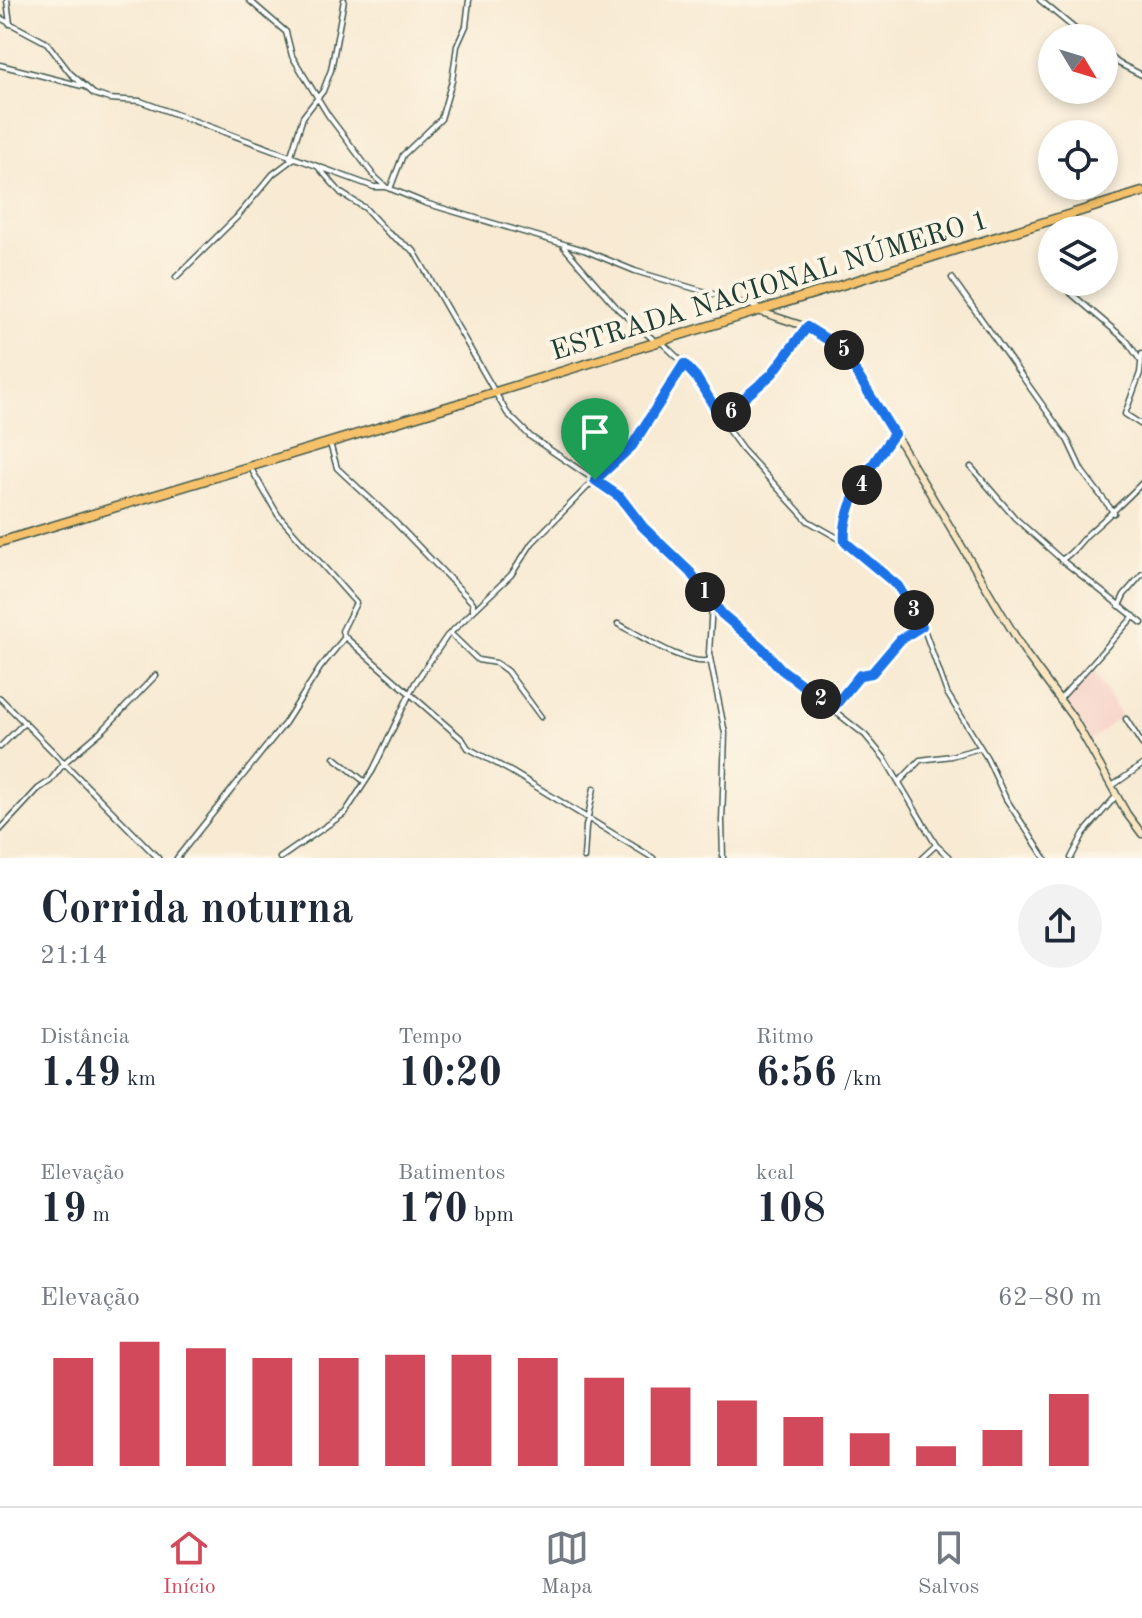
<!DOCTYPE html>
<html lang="pt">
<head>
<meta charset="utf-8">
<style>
	body { margin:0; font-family:"Old Standard TT",serif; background:#f2f2f3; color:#1f2937; height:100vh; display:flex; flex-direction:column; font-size:30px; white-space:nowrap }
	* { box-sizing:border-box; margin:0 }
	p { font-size:26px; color:#747a83 }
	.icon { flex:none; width:44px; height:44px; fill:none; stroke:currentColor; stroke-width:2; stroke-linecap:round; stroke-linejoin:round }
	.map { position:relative; height:858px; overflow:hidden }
	.side { display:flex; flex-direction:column; background:#fff; flex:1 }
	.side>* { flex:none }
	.needle { width:52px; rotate:128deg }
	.buttons { position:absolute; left:1038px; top:24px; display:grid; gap:16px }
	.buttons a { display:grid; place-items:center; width:80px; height:80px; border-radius:50%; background:#fff; box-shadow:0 4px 12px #0003; font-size:40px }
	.pin { position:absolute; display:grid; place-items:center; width:68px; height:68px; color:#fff; margin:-82px -34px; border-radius:50% 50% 50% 0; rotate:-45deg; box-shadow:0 0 8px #0007 }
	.pin .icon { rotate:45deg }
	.km { position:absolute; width:40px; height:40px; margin:-20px; border-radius:50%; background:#222; color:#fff; font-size:22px; line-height:40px; text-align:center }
	.round { display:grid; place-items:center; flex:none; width:84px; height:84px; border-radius:42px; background:#f2f2f3 }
	.head { display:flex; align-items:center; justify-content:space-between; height:136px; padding:0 40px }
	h1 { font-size:44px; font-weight:800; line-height:60px }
	.stats { display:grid; grid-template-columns:repeat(3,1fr); gap:12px; height:136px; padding:8px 40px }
	.stats div { display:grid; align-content:center }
	.stats b { font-size:40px; font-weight:800 }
	.stats small { font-size:22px; font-weight:400 }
	.stats p { font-size:22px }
	.chart { height:224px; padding:16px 40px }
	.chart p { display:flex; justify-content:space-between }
	.chart svg { width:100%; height:144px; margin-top:8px; stroke:#d1495b; stroke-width:6 }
	.tabs { display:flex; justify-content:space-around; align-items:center; height:112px; border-top:2px solid #e0e1e3; background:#fff; font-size:22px; color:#747a83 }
	.tabs a { display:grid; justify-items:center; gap:4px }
	.tabs .on { color:#d1495b }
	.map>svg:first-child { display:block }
	.built { fill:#f7d1c7 }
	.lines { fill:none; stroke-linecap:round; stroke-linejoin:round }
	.street-casing { stroke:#40574c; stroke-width:7 }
	.secondary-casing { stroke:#40574c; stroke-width:9 }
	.highway-casing { stroke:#40574c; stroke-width:11 }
	.street { stroke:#fff; stroke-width:4 }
	.secondary { stroke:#fbe6c4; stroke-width:6 }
	.highway { stroke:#f5c16b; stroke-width:8 }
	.route-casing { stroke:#fff; stroke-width:16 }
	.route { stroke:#1a73e8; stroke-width:10 }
	.labels { text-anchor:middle; stroke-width:8; stroke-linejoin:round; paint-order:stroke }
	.street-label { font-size:28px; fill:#1f3d34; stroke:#fcf5e5 }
</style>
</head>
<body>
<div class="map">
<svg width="1142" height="858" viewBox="0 0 1142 858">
	<rect width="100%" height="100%" fill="#fcf5e5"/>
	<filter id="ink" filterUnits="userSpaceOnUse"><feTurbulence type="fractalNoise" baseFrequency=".0125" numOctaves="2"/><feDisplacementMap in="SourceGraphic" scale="16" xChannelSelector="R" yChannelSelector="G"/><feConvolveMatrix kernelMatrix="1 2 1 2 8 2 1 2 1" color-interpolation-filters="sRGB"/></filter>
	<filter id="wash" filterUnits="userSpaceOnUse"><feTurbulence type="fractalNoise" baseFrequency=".006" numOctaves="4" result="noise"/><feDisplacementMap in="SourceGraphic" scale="32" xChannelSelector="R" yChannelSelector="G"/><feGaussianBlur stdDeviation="1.8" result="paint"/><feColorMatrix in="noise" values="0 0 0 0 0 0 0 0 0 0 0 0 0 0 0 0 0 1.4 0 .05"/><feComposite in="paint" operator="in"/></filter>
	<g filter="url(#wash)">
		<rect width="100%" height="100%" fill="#f8ead3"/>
		<path class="built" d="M1093,669l28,47 -30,24 -27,-43z"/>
	</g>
	<g filter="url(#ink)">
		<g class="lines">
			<g class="street-casing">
				<path id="street" d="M7,0l3,24
					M249,0l37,32 6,24 36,59 46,61 12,11 39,16 159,47 51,21 125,37
					M1040,0l46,38
					M0,18l47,25 23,30 24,21 15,5 31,2 234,86h12
					M1104,51l14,12 24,12
					M0,65l82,21
					M290,158l13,-41 20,-26 8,-21 13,-70
					M318,167l23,26 24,15 23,25 26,18 93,162 24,24 89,60 23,30 47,45 32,42 40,34 19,21 84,66 20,24 51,86 14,13
					M390,189l13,-34 38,-36 11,-38 5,-35 9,-20 3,-26
					M564,247l54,62 37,32
					M176,277l61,-60 36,-43 20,-15
					M952,278l116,163 14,30 32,42
					M1060,284l67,57 13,19
					M660,341l32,30 20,37 30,41 66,72 37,21 44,36 16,17 20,37 22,61 40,65 19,41 39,59
					M1142,354l-2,19 -15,41 17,11
					M723,421l20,-22 29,-25 35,-47
					M331,447l6,21 57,53 79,82v8
					M971,467l44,51 48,43 79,62
					M253,472l25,43 78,88 -14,28 3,6 118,103 5,8 44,24 141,86
					M845,542c-3,-38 28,-78 49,-108
					M1061,560c13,-7 18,-18 28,-27 19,-17 36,-32 53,-50
					M712,604l-3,49 16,80 -3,88 1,37
					M1119,606l5,-11 18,-21
					M618,624c20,10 71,44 92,36
					M450,633l28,27 18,3 11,8 34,46
					M0,698l158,160
					M1060,699l74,-83
					M833,708l27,-33 10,-1 31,-35 21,-13
					M1126,719l16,25
					M0,747l25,-25
					M334,757l31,25
					M899,782l21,-22 31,-4 29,-8
					M1112,786l30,-21
					M0,830l38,-41 12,-8 15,-19 39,-33 52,-54
					M177,858l108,-135 35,-55 25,-31
					M280,858l65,-45 28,-43 42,-87 32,-47 64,-61 21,-32 78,-79 22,-18 52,-82
					M584,858l2,-32 8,-38
					M922,858l14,-13
					M1071,858l13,-25 33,-38"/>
			</g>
			<g class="secondary-casing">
				<path id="secondary" d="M758,311l55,18 34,25 179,300 48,65 53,95 15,20"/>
			</g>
			<g class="highway-casing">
				<path id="highway" d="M0,542l457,-138 685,-212"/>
			</g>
			<use href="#street" class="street"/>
			<use href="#secondary" class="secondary"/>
			<use href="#highway" class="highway"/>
		</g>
	</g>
	<g class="lines" filter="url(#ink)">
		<g class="route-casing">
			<path id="route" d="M807,327l34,21 53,86c-21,30 -53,70 -49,108l53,44 24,40 -21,13 -29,34 -12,2 -27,33 -52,-39 -19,-21 -40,-34 -32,-42 -47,-45 -23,-30 -25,-17 37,-34 52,-82 12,13 27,44 20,-22 29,-25z"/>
		</g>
		<use href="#route" class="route"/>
	</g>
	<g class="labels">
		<g class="street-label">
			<text transform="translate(769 284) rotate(-17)" y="10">ESTRADA NACIONAL NÚMERO 1</text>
		</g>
	</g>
</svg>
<div class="buttons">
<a><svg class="needle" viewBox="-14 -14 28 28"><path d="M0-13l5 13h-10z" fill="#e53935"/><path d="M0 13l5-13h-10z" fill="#747a83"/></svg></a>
<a><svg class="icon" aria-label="locate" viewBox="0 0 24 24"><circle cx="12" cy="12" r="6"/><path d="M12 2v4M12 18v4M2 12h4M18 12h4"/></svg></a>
<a><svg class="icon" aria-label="layers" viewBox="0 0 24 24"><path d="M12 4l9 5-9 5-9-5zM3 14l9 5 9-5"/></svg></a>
</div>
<div class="pin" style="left:595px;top:480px;background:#1e9e55"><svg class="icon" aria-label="arrive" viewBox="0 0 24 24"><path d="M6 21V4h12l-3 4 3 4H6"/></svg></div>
<b class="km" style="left:705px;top:592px">1</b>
<b class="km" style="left:821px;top:699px">2</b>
<b class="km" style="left:914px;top:610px">3</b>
<b class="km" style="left:862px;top:485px">4</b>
<b class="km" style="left:844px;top:350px">5</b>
<b class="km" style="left:731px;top:412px">6</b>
</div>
<section class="side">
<div class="head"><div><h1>Corrida noturna</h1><p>21:14</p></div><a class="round"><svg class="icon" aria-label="share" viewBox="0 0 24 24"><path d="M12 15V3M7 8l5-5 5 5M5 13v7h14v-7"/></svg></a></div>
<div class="stats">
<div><p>Distância</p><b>1.49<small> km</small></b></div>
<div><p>Tempo</p><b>10:20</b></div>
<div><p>Ritmo</p><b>6:56<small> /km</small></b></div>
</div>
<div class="stats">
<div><p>Elevação</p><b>19<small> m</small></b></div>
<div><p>Batimentos</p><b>170<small> bpm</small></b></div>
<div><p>kcal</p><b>108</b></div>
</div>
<div class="chart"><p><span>Elevação</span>62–80 m</p>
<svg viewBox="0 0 160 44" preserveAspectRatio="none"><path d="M5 44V11M15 44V6M25 44V8M35 44V11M45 44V11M55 44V10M65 44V10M75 44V11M85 44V17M95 44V20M105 44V24M115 44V29M125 44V34M135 44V38M145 44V33M155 44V22"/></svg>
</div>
</section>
<nav class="tabs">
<a class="on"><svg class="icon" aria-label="home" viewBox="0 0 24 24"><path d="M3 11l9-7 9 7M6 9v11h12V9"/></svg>Início</a>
<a><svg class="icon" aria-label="map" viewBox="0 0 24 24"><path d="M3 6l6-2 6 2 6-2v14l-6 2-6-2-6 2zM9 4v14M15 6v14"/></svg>Mapa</a>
<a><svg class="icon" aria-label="saved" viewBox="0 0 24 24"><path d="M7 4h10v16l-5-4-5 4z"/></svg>Salvos</a>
</nav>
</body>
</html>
